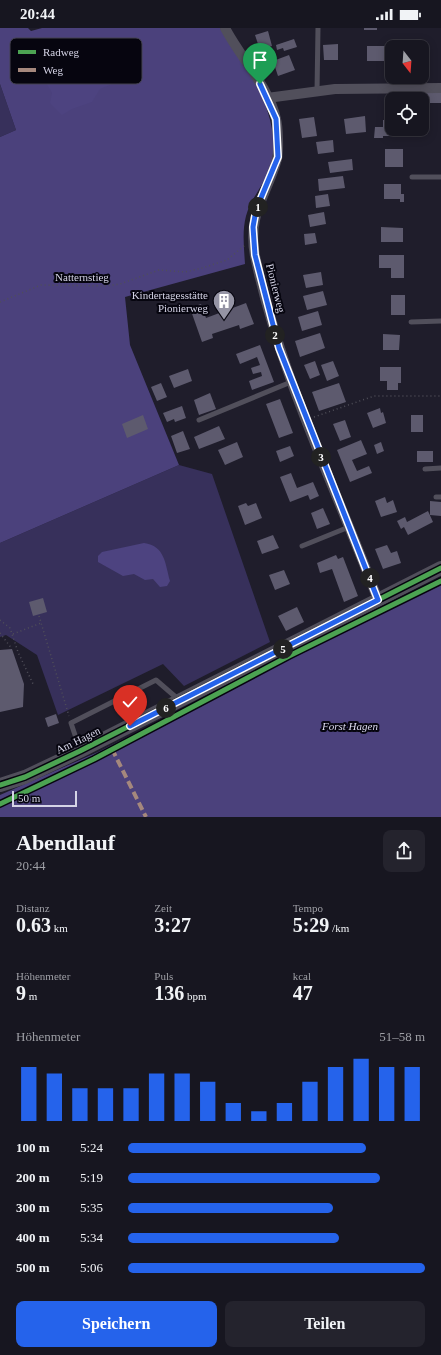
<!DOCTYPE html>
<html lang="de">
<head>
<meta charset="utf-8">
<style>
	body { margin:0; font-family:Georgia,serif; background:#24232d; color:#f1f3f6; height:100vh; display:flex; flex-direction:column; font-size:15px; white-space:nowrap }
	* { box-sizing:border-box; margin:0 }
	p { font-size:13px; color:#9e9fa5 }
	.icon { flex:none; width:22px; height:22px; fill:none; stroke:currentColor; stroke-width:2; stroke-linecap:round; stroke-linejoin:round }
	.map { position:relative; height:789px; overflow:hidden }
	.sheet { display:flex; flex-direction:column; background:#171620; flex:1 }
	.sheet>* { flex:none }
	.needle { width:26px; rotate:163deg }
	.controls { position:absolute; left:385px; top:12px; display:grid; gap:8px }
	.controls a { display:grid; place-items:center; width:44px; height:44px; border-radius:8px; background:#171620; box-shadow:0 2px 10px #0003,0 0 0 1px #36353e; font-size:20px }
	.scale { position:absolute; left:12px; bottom:10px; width:65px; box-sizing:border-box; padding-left:4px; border:2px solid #d5d4e6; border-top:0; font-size:11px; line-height:14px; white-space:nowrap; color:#d5d4e6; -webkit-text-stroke:3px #06050f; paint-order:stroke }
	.pin { position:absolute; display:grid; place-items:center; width:34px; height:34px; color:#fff; margin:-41px -17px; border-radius:50% 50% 50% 0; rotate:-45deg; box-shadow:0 0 4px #0007 }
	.pin .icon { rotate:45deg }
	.km { position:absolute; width:20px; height:20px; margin:-10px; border-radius:50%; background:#222; color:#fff; font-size:11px; line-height:20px; text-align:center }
	.round { display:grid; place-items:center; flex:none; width:42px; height:42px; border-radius:8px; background:#24232d }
	.head { display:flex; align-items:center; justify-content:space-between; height:68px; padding:0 16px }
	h1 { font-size:22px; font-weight:700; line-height:30px }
	.figures { display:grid; grid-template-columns:repeat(3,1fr); gap:6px; height:68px; padding:4px 16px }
	.figures div { display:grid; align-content:center }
	.figures b { font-size:20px; font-weight:700 }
	.figures small { font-size:11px; font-weight:400 }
	.figures p { font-size:11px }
	.chart { height:112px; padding:8px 16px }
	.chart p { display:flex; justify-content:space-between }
	.chart svg { width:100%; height:72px; margin-top:4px; stroke:#2563eb; stroke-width:6 }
	.primary-button { display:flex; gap:8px; margin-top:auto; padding:8px 16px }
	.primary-button a { flex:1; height:46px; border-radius:8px; background:#2563eb; color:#fff; font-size:16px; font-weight:700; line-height:46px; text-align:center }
	.primary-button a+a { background:#24232d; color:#f1f3f6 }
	ul { padding:0 16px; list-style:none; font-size:13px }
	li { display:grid; grid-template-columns:64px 48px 1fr; align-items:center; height:30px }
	li i { height:10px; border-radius:5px; background:#2563eb }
	.status { display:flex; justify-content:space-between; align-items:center; height:28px; padding:0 20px; background:#171620; direction:ltr }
	.status svg { height:11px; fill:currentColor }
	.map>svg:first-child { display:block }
	.green { fill:#37305b }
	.forest { fill:#4b417c }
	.water { fill:#4d4380 }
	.building { fill:#5d5a6e }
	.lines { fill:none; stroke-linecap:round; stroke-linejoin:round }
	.path { stroke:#504f59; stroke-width:1.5; stroke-dasharray:1 3; stroke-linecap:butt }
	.lane { stroke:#514f5b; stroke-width:5 }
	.street { stroke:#514f5b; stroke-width:10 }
	.secondary { stroke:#514f5b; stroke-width:14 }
	.quiet { stroke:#a5887d; stroke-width:4; stroke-dasharray:8 4; stroke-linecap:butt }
	.cycleway-casing { stroke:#06050f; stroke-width:8 }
	.cycleway { stroke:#4ca352; stroke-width:5 }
	.route-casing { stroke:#fff; stroke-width:8 }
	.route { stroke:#2563eb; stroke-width:5 }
	.labels { text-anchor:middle; stroke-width:4; stroke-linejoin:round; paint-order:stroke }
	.street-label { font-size:11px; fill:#d5d4e6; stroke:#06050f }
	.poi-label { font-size:11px; fill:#d5d4e6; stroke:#06050f; text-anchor:end }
	.park-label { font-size:11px; font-style:italic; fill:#deddf0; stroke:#06050f }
	.key { fill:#06050f; stroke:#444350; stroke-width:1 }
	.key-label { font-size:11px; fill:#d5d4e6 }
</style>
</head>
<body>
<div class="status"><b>20:44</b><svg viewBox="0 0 49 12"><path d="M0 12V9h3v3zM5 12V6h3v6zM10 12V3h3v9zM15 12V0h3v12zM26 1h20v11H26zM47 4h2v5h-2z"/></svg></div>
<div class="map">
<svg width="441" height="789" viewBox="0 0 441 789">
	<rect width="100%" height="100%" fill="#1f1d2b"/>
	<path class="green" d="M0,56l16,46 -16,7z
		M179,437l33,9 58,168 -86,44 -21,-22 -105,51 -21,-60 -31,-20 -6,2v-94z"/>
	<path class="forest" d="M0,0h28l3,3 11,-3h178c25,39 61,83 52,133 -3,18 -21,36 -26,55 -4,15 -2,32 -1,48l-120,33 5,48 49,120 -179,78v-406l16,-7 -16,-46z
		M441,549v240h-441v-22l98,-43z"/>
	<path class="water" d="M77,20l30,2 9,8 -4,26 -12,5 -8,13 -20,7 -10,6 -12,-12 2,-10 -10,-17c8,-15 19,-22 35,-28z
		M144,515c21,3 21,20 26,38l-3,5 -7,1 -7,-8 -8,1 -11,-6 -11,2 -25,-14v-6l4,-4z"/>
	<path class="building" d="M364,0h13v2h-13z
		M268,3l4,15 -12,4 -5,-15z
		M294,11l3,8 -13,4 -1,-3 -6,2 -1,-5z
		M338,16v16h-14l-1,-15z
		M367,18h20v15h-20z
		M422,21h7v12l-7,-1z
		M289,27l6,15 -17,6 -5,-15z
		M424,63h17v12h-17z
		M365,88l1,16 -20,2 -2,-15z
		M314,89l3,19 -15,2 -3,-19z
		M383,92h9v9h15v7h-24v2h-9l1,-11h8z
		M333,112l1,12 -16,2 -2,-12z
		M385,121h18v18h-18z
		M352,131l1,11 -23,3 -2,-11z
		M343,148l2,12 -26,3 -1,-12z
		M384,156h17v10h3v8h-4v-3h-16z
		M328,166l2,12 -14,2 -1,-12z
		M324,184l2,12 -16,3 -2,-12z
		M381,199l22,1v14h-22z
		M315,205l2,10 -12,2 -1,-11z
		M379,227h25v23h-13v-10h-12z
		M321,244l2,13 -17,3 -3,-13z
		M323,263l4,14 -20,5 -4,-14z
		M391,267h14v20h-14z
		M246,275l8,21 -14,5 -1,-4 -27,9 1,4 -11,4 -12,-34 11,-4 5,14z
		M318,283l4,14 -20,6 -4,-14z
		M320,305l5,15 -25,9 -5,-16z
		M383,306l17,1 -1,15h-16z
		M260,317l14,37 -22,8 -3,-9 13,-5 -1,-4 -8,2 -2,-6 9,-3 -3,-8 -17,7 -4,-10z
		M315,333l5,14 -10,4 -6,-14z
		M333,333l6,15 -12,5 -6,-16z
		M380,339h21v16h-3v7h-11v-9h-7z
		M188,341l4,12 -18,7 -5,-12z
		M161,355l6,14 -10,4 -6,-14z
		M339,355l7,19 -27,9 -7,-19z
		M210,365l6,16 -17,6 -5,-15z
		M280,371l13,34 -14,5 -13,-34z
		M182,378l4,12 -11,4 -1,-3 -7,3 -4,-9z
		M380,380l1,5 2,-1 3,11 -13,5 -6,-15z
		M143,387l5,14 -21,9 -5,-14z
		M411,387h12v17h-12z
		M345,392l6,17 -11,4 -7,-17z
		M219,398l6,13 -26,10 -5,-12z
		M183,403l7,18 -13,4 -6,-17z
		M361,412l6,14 -15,6 5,11 12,-5 3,7 -22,9 -13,-32z
		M237,414l6,15 -18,8 -7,-15z
		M381,414l3,9 -7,3 -3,-9z
		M290,418l4,10 -14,6 -4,-11z
		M417,423h16v11h-16z
		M291,445l6,15 16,-6 6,14 -9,4 -2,-5 -18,7 -10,-25z
		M385,469l2,6 6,-3 4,12 -16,5 -6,-16z
		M430,473l11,1v14l-11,-1z
		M246,475l2,3 8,-3 6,15 -17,7 -7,-19z
		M323,480l7,16 -13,5 -6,-16z
		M428,483l5,11 -25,13 -4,-8 -3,2 -4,-8 8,-4 2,5z
		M273,507l6,13 -17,6 -5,-13z
		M387,517l4,8 6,-2 4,12 -18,6 -8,-20z
		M336,527l2,4 5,-2 15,39 -14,6 -12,-33 -12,4 -3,-10z
		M284,542l6,14 -15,6 -6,-15z
		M43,570l4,14 -14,4 -4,-14z
		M297,579l7,15 -18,9 -8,-15z
		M12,621l12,35 -1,23 -23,5v-62z
		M56,686l3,9 -11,4 -3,-9z"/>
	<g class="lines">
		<path class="path" d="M0,274l41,-17 65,1 14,-2 39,-14 26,2 17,-4 25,-8 18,-15
			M314,389l60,-21h67
			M39,588l30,100
			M0,592l10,8 8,24 16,34
			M0,605l12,16
			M13,606l28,-11
			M0,776l94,-45 66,-35"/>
		<path class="lane" d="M317,64l1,-64
			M412,149h29
			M411,294l30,-1
			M199,392l92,-38
			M425,441l16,-1
			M436,469h5
			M302,518l47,-19
			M80,722l-9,-27 85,-43 22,19"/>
		<path class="street" d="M225,0c15,29 44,59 51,91 2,7 3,32 1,40 -10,36 -30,55 -22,97 25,120 80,230 123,344
			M267,70l68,-9 106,-1"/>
		<path class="secondary" d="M0,757l25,-8 55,-26 361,-183"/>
		<path class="quiet" d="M267,70l9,21 2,38 -22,54 -3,16 2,28 24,93 99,252
			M112,721l34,68"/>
		<g class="cycleway-casing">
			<path id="cycleway" d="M0,757l25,-8 55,-26 361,-183
				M0,776l94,-45 195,-103 152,-75"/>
		</g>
		<use href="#cycleway" class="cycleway"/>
	</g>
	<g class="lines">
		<g class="route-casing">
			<path id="route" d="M130,698l248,-126 -99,-252 -24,-93 -2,-28 3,-17 22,-53 -2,-38 -16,-35"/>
		</g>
		<use href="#route" class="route"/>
	</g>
	<defs>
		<g id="building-pin" transform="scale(1.15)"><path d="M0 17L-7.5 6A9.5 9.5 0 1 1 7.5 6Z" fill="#9594a5" stroke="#06050f"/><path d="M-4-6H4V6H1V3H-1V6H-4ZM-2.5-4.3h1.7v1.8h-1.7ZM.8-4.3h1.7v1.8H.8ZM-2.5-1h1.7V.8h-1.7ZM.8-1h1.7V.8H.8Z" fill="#fff"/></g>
	</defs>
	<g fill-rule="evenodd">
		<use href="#building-pin" x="224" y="273"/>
	</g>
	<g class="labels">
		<g class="street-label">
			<text x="82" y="253">Natternstieg</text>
			<text transform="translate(276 260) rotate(76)" y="4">Pionierweg</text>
			<text transform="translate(78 712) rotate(-26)" y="4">Am Hagen</text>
		</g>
		<g class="poi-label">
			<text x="208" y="271">Kindertagesstätte<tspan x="208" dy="13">Pionierweg</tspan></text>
		</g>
		<g class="park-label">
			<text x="350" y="702">Forst Hagen</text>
		</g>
	</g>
	<rect x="10" y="10" width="132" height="46" rx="6" class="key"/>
	<rect x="18" y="22" width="18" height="4" fill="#4ca352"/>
	<rect x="18" y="40" width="18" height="4" fill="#a5887d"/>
	<g class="key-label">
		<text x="43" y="28">Radweg</text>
		<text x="43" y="46">Weg</text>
	</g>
</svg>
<div class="controls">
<a><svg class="needle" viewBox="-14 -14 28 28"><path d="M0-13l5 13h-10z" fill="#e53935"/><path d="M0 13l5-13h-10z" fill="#9e9fa5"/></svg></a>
<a><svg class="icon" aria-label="locate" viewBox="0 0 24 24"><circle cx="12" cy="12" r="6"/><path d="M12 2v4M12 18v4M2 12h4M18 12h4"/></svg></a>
</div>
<div class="scale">50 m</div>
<div class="pin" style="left:260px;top:56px;background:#1e9e55"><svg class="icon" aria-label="arrive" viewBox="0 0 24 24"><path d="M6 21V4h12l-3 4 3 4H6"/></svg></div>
<div class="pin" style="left:130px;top:698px;background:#d93025"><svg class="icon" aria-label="check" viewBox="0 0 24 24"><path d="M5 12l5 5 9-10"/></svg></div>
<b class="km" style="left:258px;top:179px">1</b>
<b class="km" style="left:275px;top:307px">2</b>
<b class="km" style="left:321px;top:429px">3</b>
<b class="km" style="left:370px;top:550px">4</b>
<b class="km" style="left:283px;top:621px">5</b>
<b class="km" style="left:166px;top:680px">6</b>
</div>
<section class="sheet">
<div class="head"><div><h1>Abendlauf</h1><p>20:44</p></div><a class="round"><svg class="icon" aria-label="share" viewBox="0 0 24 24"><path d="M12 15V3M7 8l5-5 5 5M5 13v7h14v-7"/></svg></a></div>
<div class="figures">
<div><p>Distanz</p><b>0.63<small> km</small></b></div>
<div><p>Zeit</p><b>3:27</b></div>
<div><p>Tempo</p><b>5:29<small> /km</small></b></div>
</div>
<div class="figures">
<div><p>Höhenmeter</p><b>9<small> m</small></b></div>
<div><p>Puls</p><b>136<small> bpm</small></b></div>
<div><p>kcal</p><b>47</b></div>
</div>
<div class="chart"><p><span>Höhenmeter</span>51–58 m</p>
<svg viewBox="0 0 160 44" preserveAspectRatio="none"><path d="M5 44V11M15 44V15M25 44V24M35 44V24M45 44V24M55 44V15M65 44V15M75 44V20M85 44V33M95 44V38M105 44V33M115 44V20M125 44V11M135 44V6M145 44V11M155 44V11"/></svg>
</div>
<ul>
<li><b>100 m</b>5:24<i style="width:80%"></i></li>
<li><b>200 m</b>5:19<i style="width:85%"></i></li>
<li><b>300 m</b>5:35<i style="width:69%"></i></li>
<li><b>400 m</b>5:34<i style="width:71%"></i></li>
<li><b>500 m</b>5:06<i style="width:100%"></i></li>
</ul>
<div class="primary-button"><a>Speichern</a><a>Teilen</a></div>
</section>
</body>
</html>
